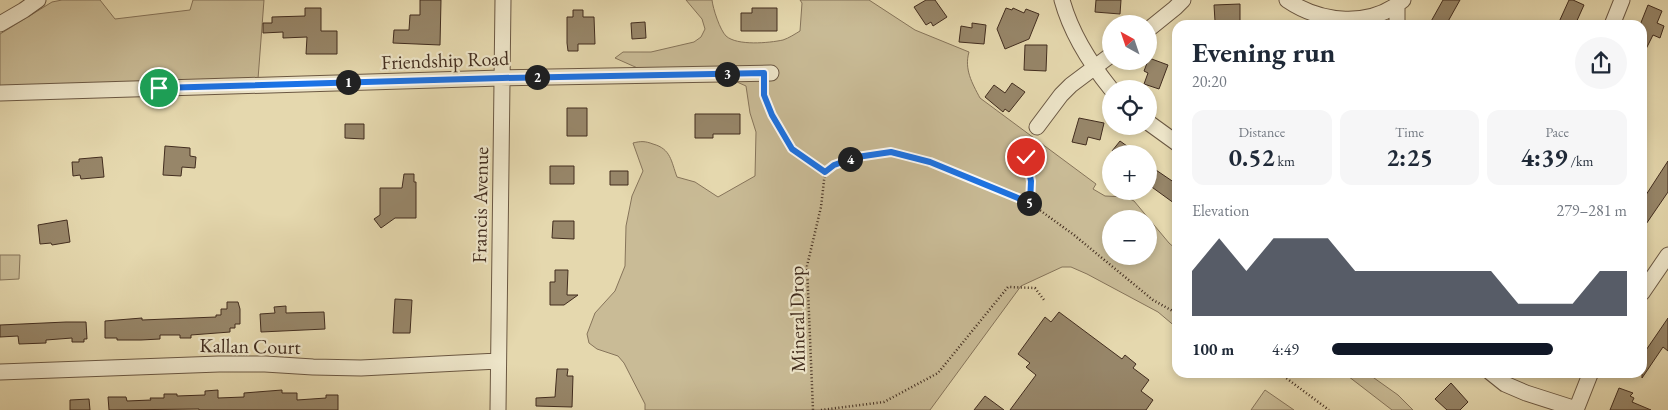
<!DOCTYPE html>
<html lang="en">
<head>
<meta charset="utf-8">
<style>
	body { margin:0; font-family:"EB Garamond",serif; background:#f6f6f7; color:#1f2937; height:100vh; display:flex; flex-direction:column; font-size:19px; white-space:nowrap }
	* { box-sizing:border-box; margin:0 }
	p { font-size:16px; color:#747a83 }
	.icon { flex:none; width:28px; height:28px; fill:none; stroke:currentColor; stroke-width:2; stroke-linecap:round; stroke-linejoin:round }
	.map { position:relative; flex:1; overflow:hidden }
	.panel { position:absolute; left:1172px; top:20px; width:475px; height:358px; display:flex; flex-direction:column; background:#fff; border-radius:15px; box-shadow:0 2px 8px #0003 }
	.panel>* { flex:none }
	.needle { width:32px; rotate:320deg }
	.tools { position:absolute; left:1102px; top:15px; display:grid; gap:10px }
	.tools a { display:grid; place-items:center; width:55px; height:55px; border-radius:50%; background:#fff; box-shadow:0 2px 8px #0003; font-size:25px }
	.pin { position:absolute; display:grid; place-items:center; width:42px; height:42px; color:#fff; margin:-21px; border:2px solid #fff; border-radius:50%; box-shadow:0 1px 5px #0007 }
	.km { position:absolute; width:25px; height:25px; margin:-12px; border-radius:50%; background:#222; color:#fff; font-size:14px; line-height:25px; text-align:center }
	.round { display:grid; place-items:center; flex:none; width:52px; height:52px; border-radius:26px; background:#f6f6f7 }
	.headline { display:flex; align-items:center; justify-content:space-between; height:85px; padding:0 20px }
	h1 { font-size:28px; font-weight:700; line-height:38px }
	.figures { display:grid; grid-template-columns:repeat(3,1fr); gap:8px; height:85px; padding:5px 20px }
	.figures div { display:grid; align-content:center; border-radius:12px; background:#f6f6f7; text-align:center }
	.figures b { font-size:25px; font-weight:700 }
	.figures small { font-size:14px; font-weight:400 }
	.figures p { font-size:14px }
	.chart { height:140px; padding:10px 20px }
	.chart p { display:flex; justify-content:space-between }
	.chart svg { width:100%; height:90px; margin-top:5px; fill:#111827; opacity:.7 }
	ul { padding:0 20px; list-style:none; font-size:16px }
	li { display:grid; grid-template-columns:80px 60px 1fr; align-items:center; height:38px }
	li i { height:12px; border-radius:6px; background:#111827 }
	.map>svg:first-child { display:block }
	.green { fill:#c9bb96; stroke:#86745a; fill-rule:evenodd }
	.building { fill:#978669; stroke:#422d1f }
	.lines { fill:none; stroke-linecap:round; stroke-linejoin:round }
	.minor-casing { stroke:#6b5843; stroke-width:17 }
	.path { stroke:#422d1f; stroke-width:2.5; stroke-dasharray:1 2.5; stroke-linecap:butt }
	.minor { stroke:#eee6ca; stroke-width:15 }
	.route-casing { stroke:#fff; stroke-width:10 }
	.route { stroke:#1a73e8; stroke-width:6 }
	.labels { text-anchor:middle; stroke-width:4.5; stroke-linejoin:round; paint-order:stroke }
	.street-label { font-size:20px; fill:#422d1f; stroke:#eee6ca }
</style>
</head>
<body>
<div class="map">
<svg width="1668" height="410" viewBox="0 0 1668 410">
	<rect width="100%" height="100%" fill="#e5d8ae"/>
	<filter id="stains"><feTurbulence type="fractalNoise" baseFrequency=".004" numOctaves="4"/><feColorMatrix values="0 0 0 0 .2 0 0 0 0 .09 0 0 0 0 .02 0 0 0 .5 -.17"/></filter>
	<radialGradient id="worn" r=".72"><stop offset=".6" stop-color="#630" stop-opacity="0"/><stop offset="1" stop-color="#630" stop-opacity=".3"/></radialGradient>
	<path class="green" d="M62,0h38l15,19 75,-9 3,-10h71l-6,79 -258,8v-53l52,-32z
		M686,0h26c1,9 8,30 14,36 11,10 43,7 57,4 6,-2 12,-6 17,-9l2,-28 -2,-3h69l46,30 54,22c-5,17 3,31 11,46l116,86 -3,5 12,7 21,1 8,4 35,42 8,7v78l-19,-16 -71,-38 -16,-7h-9l-41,19 -91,124h-285v-6l-21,-41 -6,-7 -21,-7 -8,-6 -2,-9 8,-21 20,-22 10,-25 1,-40 6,-30 11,-25 -10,-28c8,-2 12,-2 20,1 18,5 18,17 24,33l18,5 23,15 37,-21 1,-44 -6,-19 -4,-27 -9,-4 -95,-12 -27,-12 8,-6h28l43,-10 7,-5 4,-8 -3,-10zM1111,219h38v37h-38z
		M0,255h20l-1,24 -19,1z
		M1344,373h23l31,22 15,15h-21z
		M1265,390l29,20h-43z"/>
	<path class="building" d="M420,0h21l-1,45 -47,-2 1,-13h15l1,-15h10z
		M926,0h9l12,17 -14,9 -2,-4 -5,3 -12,-18z
		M1096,0h25l-1,14 -25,-2z
		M1443,0h17l-14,25h-17z
		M1569,0h4l11,5 -9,20h-9l-7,-3z
		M1240,4v17h-25l-1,-16z
		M1648,5l14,6 -5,12 7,3 -4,12 -7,-3 -11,22v-32h-2z
		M305,8h16v23h16v23h-31l1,-17 -24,1v-6l-20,1v-10h9v-6l33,-1z
		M752,8h25v23h-36v-18h11z
		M1006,8l6,2 1,-2 11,5 2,-4 13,5 -10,25 -24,10 -8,-20z
		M573,10h10v7h11l1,27h-17v7h-10l-1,-8v-26h6z
		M645,22l1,16 -14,1 -1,-16z
		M972,23l14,2 -2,19 -25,-2 2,-16 11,2z
		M1025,45h22l-1,26 -22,-1z
		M1149,58l19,7 -9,24 -15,-5 4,-11 -4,-2z
		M1012,83l13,9 -16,20 -4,-3 -2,3 -18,-15 9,-12 11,8z
		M567,108h20v28h-20z
		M695,114h45v20h-27v4h-18z
		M1079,118l25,5 -4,17 -12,-3 -2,8 -14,-3z
		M345,124h19v15l-19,-1z
		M1120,141l18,13h-16l-10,-3z
		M165,146l25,2v8l6,1 -1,11 -13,-1 -1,9 -18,-1z
		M102,157l2,20 -23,2 -1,-4 -7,1 -1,-14h7v-3z
		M1668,161v31l-26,38v-29z
		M550,166h24v18h-24z
		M1153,168l25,17v21l-29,-21v-11z
		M610,171h18v14h-18z
		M404,174h10v8h2v36h-21l-14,10 -7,-9 6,-4v-27h22z
		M67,220l3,22 -18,3 -1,-2 -11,1 -2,-19z
		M553,221h21v18l-22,-1z
		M555,270h13l-1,25h11l-14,10h-14v-23h5z
		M395,299l17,1 -2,33h-17z
		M227,302h11l2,7v15h-5v4h-5v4l-39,3v3h-11v-3h-20v4l-19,1h-24v-2h-12v-17l37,-3v2l74,-3v-2h5v-6h6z
		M286,306v7l38,-1 1,17 -64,3 -1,-18 15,-1 -1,-6z
		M1059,312l63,47 3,-4 11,9 -3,4 16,12 -8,11 12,9 -7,10h-136l26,-35 -10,-8 4,-4 -12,-9 27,-37 6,5z
		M1668,318v33l-5,-4 -21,31v-22z
		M66,322h20l1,17h-3v3h-12v-4l-26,2v3l-27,1 -1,-8 -18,1v-12z
		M557,369h11l-1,7h6l-1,31 -36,-1v-8l19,-1z
		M1451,383l17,19 -8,8h-13l-12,-11z
		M1619,388l14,5 -3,3 4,2 -2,4 19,8h-41z
		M218,390v8l26,-1v-4l38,-3v3h15v7l29,-2v-3h12v15h-139v-1l-90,1 -1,-13h18l1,4 24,-1 -1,-2h14v-4h13v2l28,-1v-4z
		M985,396l19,14h-30z
		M89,399l1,11h-20v-10z"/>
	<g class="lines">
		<g class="minor-casing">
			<path id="minor" d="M1062,0c9,33 28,63 49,89
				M1287,0c34,23 83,28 116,0
				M0,24l24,-14 14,-10
				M1397,25v-20
				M1612,25l10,-25
				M1149,29l26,-21 8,-8
				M0,93l501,-15 270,-5
				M1149,123l29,21
				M1037,127l24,-32 10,-10 40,-30
				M1642,293l26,-38
				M0,372l219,-8h46l48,3 48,1 137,-7
				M1490,372l15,12 21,9 50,16
				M498,410l5,-410
				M1576,410l15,-38"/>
		</g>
		<path class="path" d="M764,85v10l8,20 20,34 33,23 -4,35 -14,59 6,144
			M825,172l9,-7 23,-8 34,-5 39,10 100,41 44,32 79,65 25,14
			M1030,203l1,-22 -4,-24 6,-18
			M1278,372l51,38
			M821,410l63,-8 54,-29 70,-86 27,1 9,12"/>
		<use href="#minor" class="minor"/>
	</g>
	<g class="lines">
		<g class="route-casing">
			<path id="route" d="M159,88l343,-10 262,-5v22l8,20 20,34 33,23 9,-7 23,-8 34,-5 39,10 100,41 1,-22 -5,-24"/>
		</g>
		<use href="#route" class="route"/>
	</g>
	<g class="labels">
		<g class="street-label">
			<text transform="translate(445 60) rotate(-2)" y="7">Friendship Road</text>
			<text transform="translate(480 205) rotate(-89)" y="7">Francis Avenue</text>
			<text transform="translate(797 319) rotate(-91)" y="7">Mineral Drop</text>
			<text transform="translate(250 346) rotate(1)" y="7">Kallan Court</text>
		</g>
	</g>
	<rect width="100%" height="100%" filter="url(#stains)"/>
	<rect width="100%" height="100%" fill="url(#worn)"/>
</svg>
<div class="tools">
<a><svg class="needle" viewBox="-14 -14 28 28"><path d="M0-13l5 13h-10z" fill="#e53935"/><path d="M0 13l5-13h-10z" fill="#747a83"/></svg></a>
<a><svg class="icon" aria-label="locate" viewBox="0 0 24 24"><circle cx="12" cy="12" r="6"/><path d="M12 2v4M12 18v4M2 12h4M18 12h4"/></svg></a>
<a>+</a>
<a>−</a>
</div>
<div class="pin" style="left:159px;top:88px;background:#1e9e55"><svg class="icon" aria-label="arrive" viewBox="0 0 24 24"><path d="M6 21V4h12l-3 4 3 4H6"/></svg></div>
<div class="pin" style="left:1026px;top:157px;background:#d93025"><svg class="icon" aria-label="check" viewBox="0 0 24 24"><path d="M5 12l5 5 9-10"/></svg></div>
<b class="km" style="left:348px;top:82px">1</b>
<b class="km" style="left:537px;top:77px">2</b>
<b class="km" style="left:727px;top:74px">3</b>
<b class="km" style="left:850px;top:159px">4</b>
<b class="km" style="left:1029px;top:203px">5</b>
<section class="panel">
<div class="headline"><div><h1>Evening run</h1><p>20:20</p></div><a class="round"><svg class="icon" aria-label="share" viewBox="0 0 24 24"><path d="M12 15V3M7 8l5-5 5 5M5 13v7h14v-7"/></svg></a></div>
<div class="figures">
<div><p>Distance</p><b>0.52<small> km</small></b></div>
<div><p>Time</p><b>2:25</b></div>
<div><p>Pace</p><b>4:39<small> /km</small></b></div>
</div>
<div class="chart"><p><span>Elevation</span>279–281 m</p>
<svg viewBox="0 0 160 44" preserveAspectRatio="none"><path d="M0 44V22L10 6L20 22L30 6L40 6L50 6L60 22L70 22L80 22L90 22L100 22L110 22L120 38L130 38L140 38L150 22L160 22V44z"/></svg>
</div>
<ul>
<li><b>100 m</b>4:49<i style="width:75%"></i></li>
</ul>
</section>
</div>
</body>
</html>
